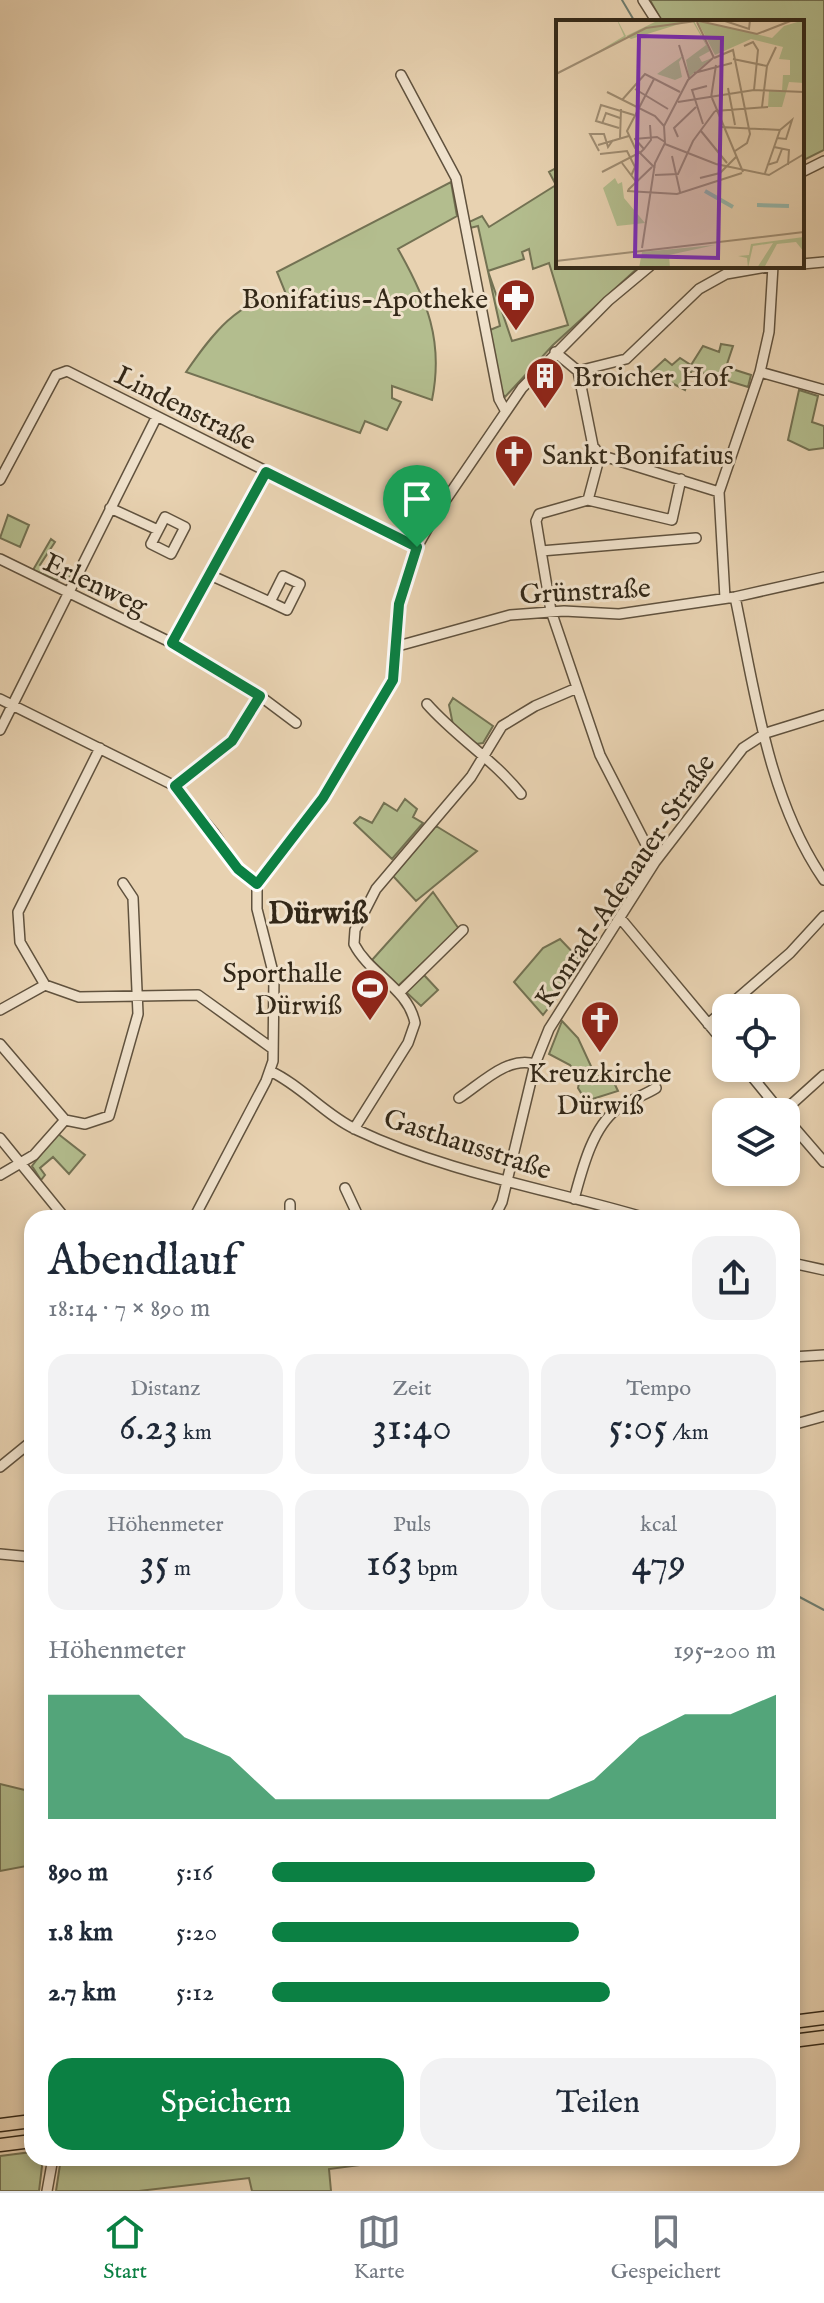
<!DOCTYPE html>
<html lang="de">
<head>
<meta charset="utf-8">
<style>
	body { margin:0; font-family:"IM FELL English",serif; background:#f2f2f3; color:#1f2937; height:100vh; display:flex; flex-direction:column; font-size:30px; white-space:nowrap }
	* { box-sizing:border-box; margin:0 }
	p { font-size:26px; color:#747a83 }
	.icon { flex:none; width:44px; height:44px; fill:none; stroke:currentColor; stroke-width:2; stroke-linecap:round; stroke-linejoin:round }
	.map { position:relative; flex:1; overflow:hidden }
	.panel { position:absolute; left:24px; top:1210px; width:776px; height:956px; display:flex; flex-direction:column; background:#fff; border-radius:24px; box-shadow:0 4px 12px #0003 }
	.panel>* { flex:none }
	.controls { position:absolute; left:712px; top:994px; display:grid; gap:16px }
	.controls a { display:grid; place-items:center; width:88px; height:88px; border-radius:16px; background:#fff; box-shadow:0 4px 12px #0003; font-size:40px }
	.pin { position:absolute; display:grid; place-items:center; width:68px; height:68px; color:#fff; margin:-82px -34px; border-radius:50% 50% 50% 0; rotate:-45deg; box-shadow:0 0 8px #0007 }
	.pin .icon { rotate:45deg }
	.round { display:grid; place-items:center; flex:none; width:84px; height:84px; border-radius:24px; background:#f2f2f3 }
	.summary { display:flex; align-items:center; justify-content:space-between; height:136px; padding:0 24px }
	h1 { font-size:44px; font-weight:600; line-height:60px }
	.stats { display:grid; grid-template-columns:repeat(3,1fr); gap:12px; height:136px; padding:8px 24px }
	.stats div { display:grid; align-content:center; border-radius:20px; background:#f2f2f3; text-align:center }
	.stats b { font-size:40px; font-weight:600 }
	.stats small { font-size:22px; font-weight:400 }
	.stats p { font-size:22px }
	.chart { height:224px; padding:16px 24px }
	.chart p { display:flex; justify-content:space-between }
	.chart svg { width:100%; height:144px; margin-top:8px; fill:#0b8043; opacity:.7 }
	.button { display:flex; gap:16px; margin-top:auto; padding:16px 24px }
	.button a { flex:1; height:92px; border-radius:24px; background:#0b8043; color:#fff; font-size:32px; font-weight:600; line-height:92px; text-align:center }
	.button a+a { background:#f2f2f3; color:#1f2937 }
	ul { padding:0 24px; list-style:none; font-size:26px }
	li { display:grid; grid-template-columns:128px 96px 1fr; align-items:center; height:60px }
	li i { height:20px; border-radius:10px; background:#0b8043 }
	.dock { display:flex; justify-content:space-around; align-items:center; height:112px; border-top:2px solid #e0e1e3; background:#fff; font-size:22px; color:#747a83 }
	.dock a { display:grid; justify-items:center; gap:4px }
	.dock .on { color:#0b8043 }
	.map>svg:first-child { display:block }
	.green { fill:#b3bd8e; stroke:#737253; stroke-width:2; fill-rule:evenodd }
	.lines { fill:none; stroke-linecap:round; stroke-linejoin:round }
	.stream { stroke:#6f7e71; stroke-width:2 }
	.minor-casing { stroke:#60523e; stroke-width:12 }
	.highway-casing { stroke:#332818; stroke-width:15 }
	.minor { stroke:#f0e2cc; stroke-width:9 }
	.highway { stroke:#e8d2b1; stroke-width:12 }
	.route-casing { stroke:#fff; stroke-width:16 }
	.route { stroke:#0b8043; stroke-width:10 }
	.labels { text-anchor:middle; stroke-width:6; stroke-linejoin:round; paint-order:stroke }
	.poi-label { font-size:28px; fill:#332818; stroke:#f0e2cc; text-anchor:end }
	.street-label { font-size:28px; fill:#332818; stroke:#f0e2cc }
	.quarter-label { font-size:32px; font-weight:bold; fill:#332818; stroke:#f0e2cc }
	.inset-river { fill:none; stroke:#97b8ac; stroke-width:4 }
	.inset-road { fill:none; stroke:#a08e74; stroke-width:2 }
	.view { fill:#7b2cbf; fill-opacity:0.15; stroke:#7b2cbf; stroke-width:4 }
	.inset-edge { fill:none; stroke:#332818; stroke-width:4 }
</style>
</head>
<body>
<div class="map">
<svg width="824" height="2191" viewBox="0 0 824 2191">
	<rect width="100%" height="100%" fill="#e8d2b1"/>
	<filter id="stains"><feTurbulence type="fractalNoise" baseFrequency=".0025" numOctaves="4"/><feColorMatrix values="0 0 0 0 .2 0 0 0 0 .09 0 0 0 0 .02 0 0 0 .5 -.17"/></filter>
	<radialGradient id="worn" r=".72"><stop offset=".6" stop-color="#630" stop-opacity="0"/><stop offset="1" stop-color="#630" stop-opacity=".3"/></radialGradient>
	<path class="green" d="M650,0h174v150l-22,11v-139h-140z
		M558,167v99h82l-87,79 -48,52 -4,-5 -11,-62 10,-4 -22,-100 -8,2 -1,-6 13,-6 7,11 67,-42 -7,-13zM529,249l4,20 16,-6 19,62 -56,16 -24,-70 36,-12 -2,-7z
		M451,182l6,34 -59,33c29,51 46,92 34,151l-40,-14v12l9,4 -14,28 -22,-9 -5,12 -174,-61c25,-36 52,-74 100,-78l-9,-22z
		M721,344l12,2 -7,21 25,8 -3,12 -56,-17 -7,20 -34,-18 14,-13 7,6 8,-7 11,7 12,-19 16,6z
		M799,390l19,6 -6,26 12,4v22l-15,2 -21,-10z
		M8,515l21,10 -9,22 -20,-9z
		M51,539l4,3 -15,23 14,8 6,-8 13,7 -5,8 -14,-1 -21,-9z
		M453,698l40,28 -10,17 -7,1 -23,-19 -4,-20z
		M405,799l12,10 -4,8 10,6 -31,36 -38,-36 6,-6 12,6 12,-20 13,8z
		M436,826l41,25 -61,50 -23,-25z
		M433,892l26,37 -61,57 -26,-26z
		M560,939l23,24 -40,52 -29,-33 29,-34z
		M424,975l14,15 -17,16 -15,-14z
		M562,1021l16,17 18,39 13,-5 9,19 -32,10 -8,-13 2,-10 -10,-13 -21,-11z
		M57,1133l28,22 -16,19 -16,-17 -13,11 5,7 -4,5 -9,-14z
		M0,1784l29,7 -4,34 7,9v31l-32,6z
		M32,2152v6h11l-4,33h-39v-35z
		M61,2158h353l-85,11 2,22h-79l-3,-13 -110,13h-83z"/>
	<g class="lines">
		<path class="stream" d="M622,0l13,22
			M792,1593l32,17"/>
		<g class="minor-casing">
			<path id="minor" d="M643,0l14,22
				M401,75l55,103 43,221 6,11
				M802,172l22,-11
				M802,264l22,-2
				M555,352l23,19 48,-12 73,-70 27,-15 47,-8
				M578,371l15,75 7,9 119,37
				M760,372l64,18
				M0,480l56,-105 11,-4 350,176
				M588,500l12,-45
				M110,508l48,22
				M165,517l20,10 -14,27 -20,-10z
				M541,551l155,-13
				M0,559l172,84 88,53 36,27
				M210,575l60,27
				M283,576l17,8 -13,26 -17,-8z
				M735,597c20,95 33,202 89,283
				M725,598l-6,-106 41,-120 9,-40 4,-66
				M172,643l94,-171
				M398,646l112,-31 54,-4 55,3 116,-17 89,-20
				M0,699l175,87 39,47 24,36 19,15
				M427,704c29,33 67,56 94,90
				M0,730l156,-312
				M175,786l57,-45 28,-45
				M655,862l-55,-107 -49,-144 -15,-90 3,-7 49,-14 84,20 9,-41
				M621,919l105,126
				M45,985l-25,-43 -2,-30 82,-164
				M400,992l63,-62
				M0,1010l45,-25 34,12 119,-2 75,54
				M708,1024l82,-71 34,-37
				M0,1044l65,76 -31,35 -34,20
				M745,1068l36,44
				M270,1071c32,15 55,44 87,59 91,43 192,59 289,88
				M459,1098c23,-15 48,-42 76,-34
				M783,1112l41,-37
				M786,1118l38,44
				M65,1120l20,4 24,-8 29,-102 -5,-116 -10,-15
				M354,1129l54,-86 7,-20c-7,-35 -45,-48 -61,-79l1,-14 21,-41 95,-112 31,-51 33,-20 42,-18
				M0,1138l65,80
				M345,1188l14,30
				M574,1199c8,-29 18,-71 43,-90 12,-8 27,-14 39,-21
				M194,1218l72,-137 7,-20 1,-85 -17,-67v-25l66,-86 70,-118 9,-91 15,-42 17,-30 88,-129 86,-87 42,-35
				M290,1218v-14
				M494,1218l8,-16 33,-138 14,-35 106,-167 88,-114 23,-15 58,-18
				M792,1263l32,7
				M792,1357l32,-2
				M792,1425l32,-9
				M0,1467l32,-26
				M0,1554l32,3
				M32,1648v5
				M47,2191l6,-33"/>
		</g>
		<g class="highway-casing">
			<path id="highway" d="M792,2022l32,-4
				M792,2041l32,-4
				M0,2125l32,-4
				M0,2145l32,-4"/>
		</g>
		<use href="#minor" class="minor"/>
		<use href="#highway" class="highway"/>
	</g>
	<g class="lines">
		<g class="route-casing">
			<path id="route" d="M266,472l151,75 -18,57 -6,76 -70,118 -66,86 -19,-15 -63,-83 57,-45 28,-45 -88,-53z"/>
		</g>
		<use href="#route" class="route"/>
	</g>
	<defs>
		<g id="pharmacy-pin" transform="scale(2)"><path d="M0 17L-7.5 6A9.5 9.5 0 1 1 7.5 6Z" fill="#8f2418" stroke="#f0e2cc"/><path d="M-2-6h4v4h4v4h-4v4h-4v-4h-4v-4h4Z" fill="#fff"/></g>
		<g id="building-pin" transform="scale(2)"><path d="M0 17L-7.5 6A9.5 9.5 0 1 1 7.5 6Z" fill="#8f2418" stroke="#f0e2cc"/><path d="M-4-6H4V6H1V3H-1V6H-4ZM-2.5-4.3h1.7v1.8h-1.7ZM.8-4.3h1.7v1.8H.8ZM-2.5-1h1.7V.8h-1.7ZM.8-1h1.7V.8H.8Z" fill="#fff"/></g>
		<g id="church-pin" transform="scale(2)"><path d="M0 17L-7.5 6A9.5 9.5 0 1 1 7.5 6Z" fill="#8f2418" stroke="#f0e2cc"/><path d="M-1.2-6h2.4v3.5h3.3v2.4h-3.3V6h-2.4V-.1h-3.3v-2.4h3.3Z" fill="#fff"/></g>
		<g id="stadium-pin" transform="scale(2)"><path d="M0 17L-7.5 6A9.5 9.5 0 1 1 7.5 6Z" fill="#8f2418" stroke="#f0e2cc"/><path d="M0-5a6.5 5 0 1 0 0 10a6.5 5 0 1 0 0-10ZM-3.5-1.8h7v3.6h-7Z" fill="#fff"/></g>
	</defs>
	<g fill-rule="evenodd">
		<use href="#pharmacy-pin" x="516" y="298"/>
		<use href="#building-pin" x="545" y="376"/>
		<use href="#church-pin" x="514" y="454"/>
		<use href="#stadium-pin" x="370" y="988"/>
		<use href="#church-pin" x="600" y="1020"/>
	</g>
	<g class="labels">
		<g class="poi-label">
			<text x="488" y="308">Bonifatius-Apotheke</text>
			<text x="573" y="386" text-anchor="start">Broicher Hof</text>
			<text x="542" y="464" text-anchor="start">Sankt Bonifatius</text>
			<text x="342" y="982">Sporthalle<tspan x="342" dy="32">Dürwiß</tspan></text>
			<text x="600" y="1082" text-anchor="middle">Kreuzkirche<tspan x="600" dy="32">Dürwiß</tspan></text>
		</g>
		<g class="street-label">
			<text transform="translate(186 407) rotate(27)" y="10">Lindenstraße</text>
			<text transform="translate(96 583) rotate(25)" y="10">Erlenweg</text>
			<text transform="translate(585 590) rotate(-3)" y="10">Grünstraße</text>
			<text transform="translate(624 880) rotate(-56)" y="10">Konrad-Adenauer-Straße</text>
			<text transform="translate(468 1143) rotate(18)" y="10">Gasthausstraße</text>
		</g>
		<g class="quarter-label">
			<text x="318" y="923">Dürwiß</text>
		</g>
	</g>
	<g transform="translate(556 20)">
		<rect width="248" height="248" fill="#e8d2b1"/>
		<path d="M61,0h9l-8,1 8,15 33,-16 35,1 16,30 -11,6 3,5 10,-4 -23,19 -3,-17 20,-15 -13,-23h-7l-55,17 -5,-3 -1,2 -36,19 35,-21zM141,0l75,18 12,-12 20,-6v63l-15,-1 -7,25h-14l1,-16h13l1,-16h7v-15l-11,-1 4,-12 -32,-8 -36,16zM128,35l-5,7 3,15 -7,3 -18,-6zM59,158l3,6 4,-2 2,16 21,25 -28,3 -14,-38zM248,217v15l-8,-10 -19,2 -13,24h-7l16,-25 -20,3 -5,22 -1,-10 -9,-2 11,-1 2,-11zM159,225l-46,10 1,13h-31l3,-16z" fill="#b3bd8e"/>
		<path class="inset-river" d="M149,171l28,16M201,185l32,1"/>
		<path class="inset-road" d="M166,0l27,9 1,-9M143,1l58,13 36,-14M141,2l17,36M123,25l10,33M188,26l9,-4 5,8 -4,40M158,38l19,-8 17,84 -3,9 -12,8M177,39l34,7M138,53l38,-10M0,54l90,-46 50,-7M98,59l-27,52 8,17 20,20M172,68l7,37M79,69l33,20M51,72l48,24 9,10M155,78l5,-33M156,78l31,74M66,80l23,-26 35,18M122,82l76,-12 50,2M206,87l5,-41 9,-19M159,91l53,-4M46,104l4,-11 14,5M147,104l-11,-34 15,-4M165,107l59,3 -15,43M63,108l-23,-7 5,-16 33,10M145,111l26,32M122,117l-4,-9 22,-21M221,118l9,1 6,-19 -12,10M64,119l1,-30M78,119l23,-2 8,5M109,124l51,20 53,11 35,-21M42,125l31,-9M218,127l15,3 -1,15M88,129l7,-9 -1,-15M43,131l-9,-17h14l4,13 5,-7M44,134l27,-3 8,16 -4,9M116,136l8,36M66,143l15,20M211,145l10,-3 5,-13M46,152l39,-20 3,-3 -9,-10M99,155l23,-1 15,-33 22,-30M144,158l20,-5 17,-17M72,170l24,-23M71,171l50,3 65,-21M86,228l13,-85 10,-20 -1,-17 24,-46 25,-22M0,241l248,-29"/>
		<path class="view" d="M83,16l83,2 -4,220 -83,-2z"/>
		<rect width="248" height="248" class="inset-edge"/>
	</g>
	<rect width="100%" height="100%" filter="url(#stains)"/>
	<rect width="100%" height="100%" fill="url(#worn)"/>
</svg>
<div class="controls">
<a><svg class="icon" aria-label="locate" viewBox="0 0 24 24"><circle cx="12" cy="12" r="6"/><path d="M12 2v4M12 18v4M2 12h4M18 12h4"/></svg></a>
<a><svg class="icon" aria-label="layers" viewBox="0 0 24 24"><path d="M12 4l9 5-9 5-9-5zM3 14l9 5 9-5"/></svg></a>
</div>
<div class="pin" style="left:417px;top:547px;background:#1e9e55"><svg class="icon" aria-label="arrive" viewBox="0 0 24 24"><path d="M6 21V4h12l-3 4 3 4H6"/></svg></div>
<section class="panel">
<div class="summary"><div><h1>Abendlauf</h1><p>18:14 · 7 × 890 m</p></div><a class="round"><svg class="icon" aria-label="share" viewBox="0 0 24 24"><path d="M12 15V3M7 8l5-5 5 5M5 13v7h14v-7"/></svg></a></div>
<div class="stats">
<div><p>Distanz</p><b>6.23<small> km</small></b></div>
<div><p>Zeit</p><b>31:40</b></div>
<div><p>Tempo</p><b>5:05<small> /km</small></b></div>
</div>
<div class="stats">
<div><p>Höhenmeter</p><b>35<small> m</small></b></div>
<div><p>Puls</p><b>163<small> bpm</small></b></div>
<div><p>kcal</p><b>479</b></div>
</div>
<div class="chart"><p><span>Höhenmeter</span>195–200 m</p>
<svg viewBox="0 0 160 44" preserveAspectRatio="none"><path d="M0 44V6L10 6L20 6L30 19L40 25L50 38L60 38L70 38L80 38L90 38L100 38L110 38L120 32L130 19L140 12L150 12L160 6V44z"/></svg>
</div>
<ul>
<li><b>890 m</b>5:16<i style="width:64%"></i></li>
<li><b>1.8 km</b>5:20<i style="width:61%"></i></li>
<li><b>2.7 km</b>5:12<i style="width:67%"></i></li>
</ul>
<div class="button"><a>Speichern</a><a>Teilen</a></div>
</section>
</div>
<nav class="dock">
<a class="on"><svg class="icon" aria-label="home" viewBox="0 0 24 24"><path d="M3 11l9-7 9 7M6 9v11h12V9"/></svg>Start</a>
<a><svg class="icon" aria-label="map" viewBox="0 0 24 24"><path d="M3 6l6-2 6 2 6-2v14l-6 2-6-2-6 2zM9 4v14M15 6v14"/></svg>Karte</a>
<a><svg class="icon" aria-label="saved" viewBox="0 0 24 24"><path d="M7 4h10v16l-5-4-5 4z"/></svg>Gespeichert</a>
</nav>
</body>
</html>
